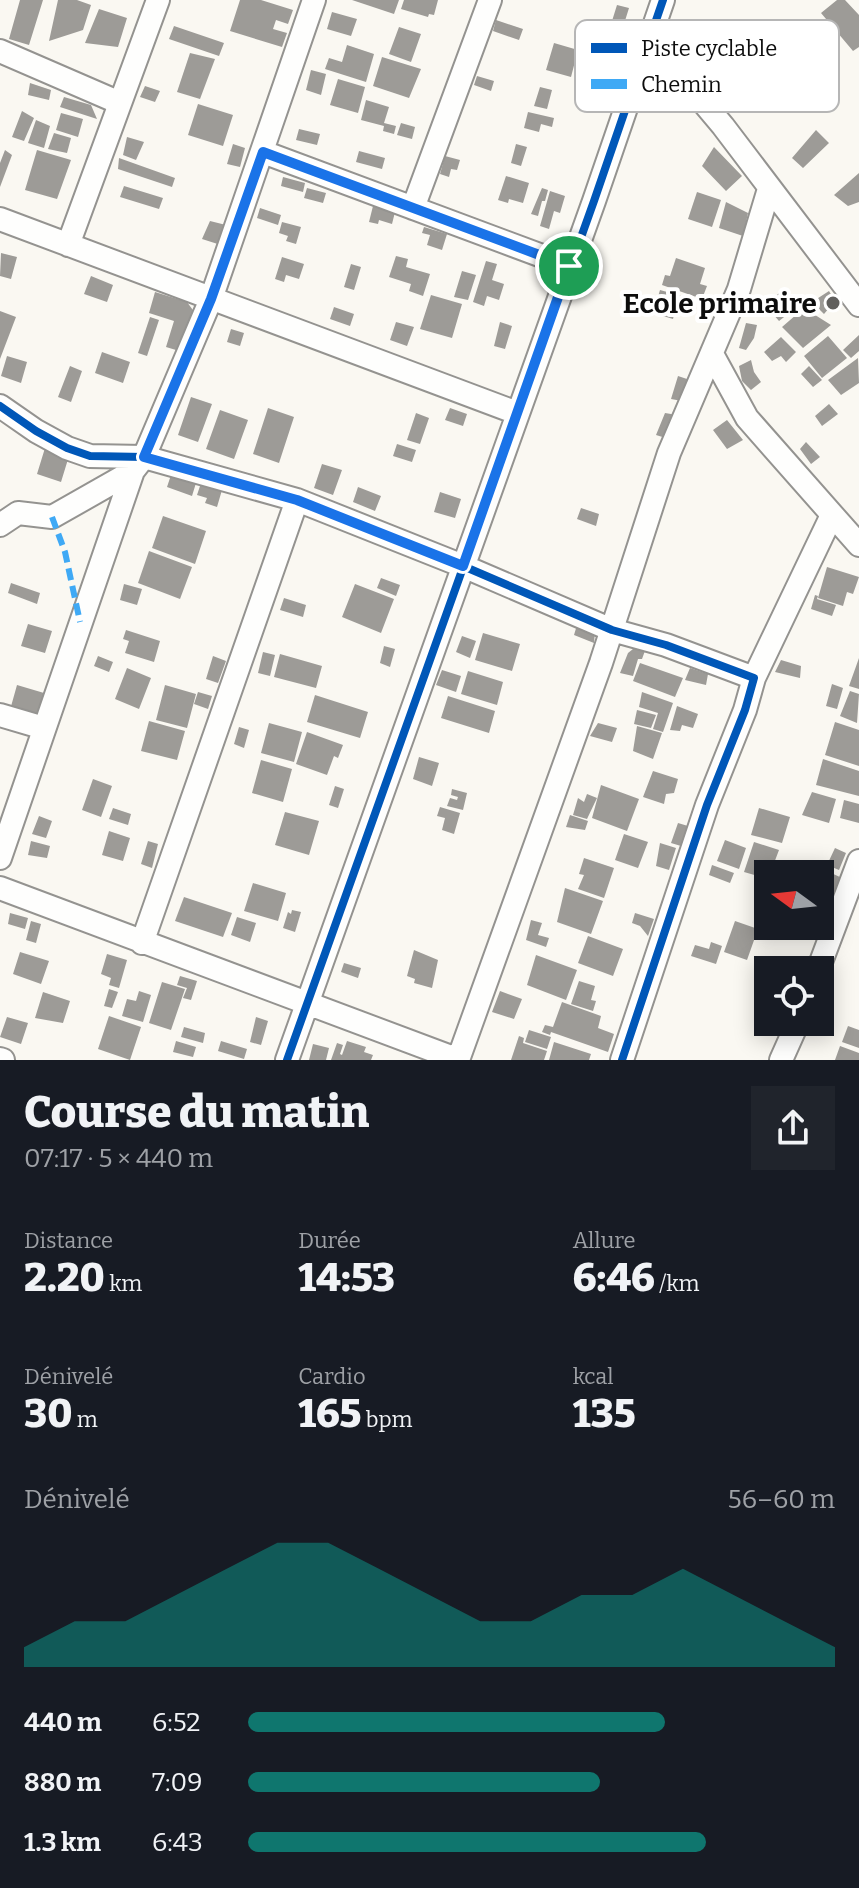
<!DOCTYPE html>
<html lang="fr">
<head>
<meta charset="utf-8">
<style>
	body { margin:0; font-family:Bitter,serif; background:#20242c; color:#f1f3f6; height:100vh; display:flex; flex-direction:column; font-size:30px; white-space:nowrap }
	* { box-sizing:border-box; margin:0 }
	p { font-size:26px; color:#9ea1a6 }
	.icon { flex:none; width:44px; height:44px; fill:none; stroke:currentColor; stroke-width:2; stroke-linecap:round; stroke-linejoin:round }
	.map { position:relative; height:1060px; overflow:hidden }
	.details { display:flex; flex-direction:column; background:#171b24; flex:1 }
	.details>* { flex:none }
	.needle { width:52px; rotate:285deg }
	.buttons { position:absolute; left:754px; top:860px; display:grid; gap:16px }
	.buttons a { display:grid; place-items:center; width:80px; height:80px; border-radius:0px; background:#171b24; box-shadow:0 4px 20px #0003; font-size:40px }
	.pin { position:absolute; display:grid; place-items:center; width:68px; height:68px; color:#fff; margin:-34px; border:4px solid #fff; border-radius:50%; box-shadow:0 2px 8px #0007 }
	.round { display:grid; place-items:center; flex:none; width:84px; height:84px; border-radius:0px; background:#20242c }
	.head { display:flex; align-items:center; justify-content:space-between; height:136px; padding:0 24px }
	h1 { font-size:44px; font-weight:800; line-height:60px }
	.figures { display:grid; grid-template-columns:repeat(3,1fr); gap:12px; height:136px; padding:8px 24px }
	.figures div { display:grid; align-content:center }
	.figures b { font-size:40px; font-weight:800 }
	.figures small { font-size:22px; font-weight:400 }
	.figures p { font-size:22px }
	.chart { height:224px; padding:16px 24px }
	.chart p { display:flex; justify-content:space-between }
	.chart svg { width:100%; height:144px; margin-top:8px; fill:#0f766e; opacity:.7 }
	ul { padding:0 24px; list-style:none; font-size:26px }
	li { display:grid; grid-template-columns:128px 96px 1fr; align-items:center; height:60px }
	li i { height:20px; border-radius:10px; background:#0f766e }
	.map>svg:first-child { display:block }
	.building { fill:#9d9b97 }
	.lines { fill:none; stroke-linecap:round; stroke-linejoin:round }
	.minor-casing { stroke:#949390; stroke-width:26 }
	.minor { stroke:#fefefd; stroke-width:22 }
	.quiet { stroke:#3fa9f5; stroke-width:6; stroke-dasharray:12 6; stroke-linecap:butt }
	.cycleway-casing { stroke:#fff; stroke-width:13 }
	.cycleway { stroke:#0057b8; stroke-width:8 }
	.route-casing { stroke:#fff; stroke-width:16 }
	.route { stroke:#1a73e8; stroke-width:10 }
	.poi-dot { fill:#605f5d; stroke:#fff; stroke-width:3 }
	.labels { text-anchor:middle; stroke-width:8; stroke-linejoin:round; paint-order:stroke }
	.poi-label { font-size:28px; font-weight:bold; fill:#0d0d0d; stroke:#fff; text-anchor:end }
	.key { fill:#fff; stroke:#b6b6b6; stroke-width:2 }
	.key-label { font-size:22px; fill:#0d0d0d }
</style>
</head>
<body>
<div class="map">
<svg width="859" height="1060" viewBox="0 0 859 1060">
	<rect width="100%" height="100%" fill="#faf8f2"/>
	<path class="building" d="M20,0h23l-14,45 -20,-6z
		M58,0h19l14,5 -8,25 -34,11z
		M240,0h21l32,10 -5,14 -12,-4 -3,9 14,4 -5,14 -52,-16z
		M352,0h47l-5,14z
		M404,0h34l-4,15 -5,-1 -1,3 -27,-8z
		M837,0h8l14,15v32l-6,4 -32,-38z
		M617,5l12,3 -5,16 -12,-3z
		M99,9l28,9 -9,29 -33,-4z
		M332,12l25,7 -6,17 -24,-7z
		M496,20l27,9 -4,11 -26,-9z
		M174,26l50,17 -5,13 -50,-17z
		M399,27l22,7 -10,28 -22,-8z
		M554,43l24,7 -7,27 -25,-7z
		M347,45l27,9 -8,28 -41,-13 4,-11 13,4z
		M190,53l25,6 -15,40 -23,-7z
		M382,57l39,12 -12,29 -36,-12z
		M311,70l15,4 -5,21 -15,-5z
		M477,76l17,5 -3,10 -17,-6z
		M338,79l27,8 -7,26 -28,-8z
		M30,83l21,7 -2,10 -21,-5z
		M145,86l15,5 -5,11 -15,-5z
		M540,87l12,3 -5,19 -13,-3z
		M64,97l27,8 6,14 -37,-12z
		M366,100l23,7 -5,16 12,3 -2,8 -11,-3 1,-5 -23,-6z
		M198,104l35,11 -10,31 -35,-11z
		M22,111l12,7 -10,23 -12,-4z
		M528,112l26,6 -2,9 -11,-3 -2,8 -15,-4z
		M61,113l22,6 -5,18 -22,-7z
		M36,120l14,6 -6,22 -16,-5z
		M401,123l14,4 -3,12 -15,-4z
		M299,129l21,5 -3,11 -21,-5z
		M816,130l13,13 -26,25 -11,-10z
		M54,133l17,5 -4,15 -19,-4z
		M127,137l17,5 -8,18 -13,-5z
		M233,144l12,4 -5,19 -13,-3z
		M516,144l11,3 -6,19 -10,-3z
		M714,147l28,29 -16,15 -24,-25z
		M5,150l7,5 -12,32v-24z
		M37,150l34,10 -14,39 -32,-9z
		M359,151l26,7 -3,11 -26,-7z
		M445,156l15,4 -3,10 -6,-1 -2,8 -9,-3z
		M119,158l56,20 -3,9 -54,-18z
		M859,173v29l-11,4 -14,-11z
		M506,176l23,7 -6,20 -14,-4 -1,4 -10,-3z
		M283,177l22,6 -2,9 -22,-6z
		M124,186l39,12 -4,11 -39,-12z
		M307,188l19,5 -3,10 -19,-5z
		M542,188l6,2 -3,11h-3l-4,15 -7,-2z
		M550,191l15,5 -5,17 -6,-2 -5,18 -9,-3z
		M697,192l24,8 -9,27 -24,-8z
		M726,202l22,11 -5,23 -24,-8z
		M373,206l22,6 -3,12 -13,-4 -1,4 -9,-2z
		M260,208l21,7 -3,10 -21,-7z
		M210,221l20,5 -6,20 -22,-7z
		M282,222l19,5 -5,17 -10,-3 2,-5 -9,-3z
		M424,227l23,7 -5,16 -15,-5 3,-10 -8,-2z
		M1,253l16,4 -6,22 -11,-3z
		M396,256l12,3 -2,8 24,7 -7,22 -14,-5 2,-7 -22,-7z
		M282,257l22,7 -5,15 -13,-4 -2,7 -9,-3z
		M676,258l29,10 -5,16 7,2 -5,13 -40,-14 3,-10 5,1z
		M486,261l11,3 -5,16 12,4 -5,16 -12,-4 -3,10 -11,-4z
		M351,264l10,3 -7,23 -10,-3z
		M462,271l14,4 -8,25 -14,-3z
		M91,276l22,9 -6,17 -23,-8z
		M660,290l25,7 -3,12 -6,-2 -3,12 -20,-6z
		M829,291l6,10 -11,13 -12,-12z
		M155,292l32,10 11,15 -12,36 -20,-6 8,-26 -25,-8z
		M779,293l14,17 -14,11 -13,-15z
		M431,295l31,9 -10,34 -32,-9z
		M334,307l20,7 -4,12 -20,-7z
		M804,308l27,17 -28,23 -21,-21z
		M0,311l16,6 -16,42z
		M150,317l9,3 -12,36 -9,-3z
		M396,322l18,5 -7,19 -17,-6z
		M500,322l12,4 -7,23 -11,-3z
		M746,323l11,2 -3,13 -8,12 -7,-2z
		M231,329l13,4 -4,13 -13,-4z
		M859,335v16l-8,7 -8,-8z
		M828,336l19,22 -25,20 -18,-22z
		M781,337l15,15 -10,10 -5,-6 -9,5 -8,-9z
		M102,352l28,10 -7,21 -28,-10z
		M7,356l20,6 -6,21 -20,-7z
		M858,358l1,25 -18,12 -13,-15z
		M751,360l3,12 7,10 -10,8 -9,-9 -3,-15z
		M70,366l12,5 -11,31 -13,-5z
		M809,366l13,14 -9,7 -12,-13z
		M678,376l12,4 -8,21 -11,-2z
		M191,397l21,7 -14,38 -20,-7z
		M829,404l9,10 -16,12 -7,-10z
		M268,408l26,9 -15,46 -26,-9z
		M450,408l17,6 -4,12 -18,-6z
		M220,410l28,10 -14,39 -28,-10z
		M416,413l13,5 -9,26 -13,-4z
		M665,413l12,2 -8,24 -13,-4z
		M727,420l16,20 -16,9 -14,-19z
		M806,442l14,15 -9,7 -11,-15z
		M397,444l19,6 -4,12 -19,-6z
		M45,448l24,8 -8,26 -24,-8z
		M322,464l20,6 -9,25 -19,-7z
		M171,475l25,8 -4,13 -25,-9z
		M201,483l21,7 -5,17 -12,-4 2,-5 -10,-3z
		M358,487l23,9 -6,15 -22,-9z
		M440,492l21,7 -6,19 -21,-6z
		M581,508l18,6 -3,12 -19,-7z
		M163,516l43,15 -11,33 -43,-16z
		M149,551l43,16 -12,32 -42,-16z
		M827,567l32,10 -6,17 -6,-2 -4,14 -25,-8z
		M381,578l19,7 -4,11 -19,-8z
		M11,583l29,10 -3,11 -29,-11z
		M124,584l18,5 -5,16 -17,-5z
		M355,584l39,15 -13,34 -39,-16z
		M815,595l3,1 -1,3 19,6 -4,11 -21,-7z
		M284,598l22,7 -3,12 -23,-7z
		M28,624l24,7 -7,22 -24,-7z
		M577,625l18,7 -1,11 -20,-8z
		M126,630l34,11 -6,21 -29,-9 4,-12 -6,-2z
		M483,633l37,11 -8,27 -37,-11z
		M462,636l14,5 -6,17 -14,-6z
		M384,646l11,3 -5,18 -10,-4z
		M646,648l-4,11h-4l-5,17 -13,-3 8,-20 5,-4z
		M263,652l12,3 -5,21 -12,-3z
		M280,654l42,12 -6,22 -42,-11z
		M98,656l15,6 -4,10 -15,-6z
		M213,656l13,5 -8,22 -12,-4z
		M859,658v31l-10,-3z
		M781,660l20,6 -1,12 -25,-6z
		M640,663l43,15 -8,19 -42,-16z
		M127,668l24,10 -12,31 -24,-10z
		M690,668l18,6 -2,11 -21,-5z
		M442,670l19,6 -5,16 -20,-7z
		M468,671l35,11 -6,23 -36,-11z
		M832,684l11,4 -6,21 -11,-3z
		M17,685l27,8 -8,25 -26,-8z
		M165,685l31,9 -9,34 -31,-8z
		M850,691l9,3 -2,29 -17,-7z
		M198,692l14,4 -4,13 -14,-5z
		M642,692l31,11 -10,29 -10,-3 5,-16 -19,-6z
		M315,695l53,17 -8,26 -53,-16z
		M448,696l47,15 -6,22 -48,-15z
		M677,706l21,8 -5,14 -11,-3 -2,6 -10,-1z
		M637,710l19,5 -5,13 -17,-4z
		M149,721l36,10 -8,29 -36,-9z
		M835,722l24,8v36l-34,-11z
		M269,723l33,9 -8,30 -33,-9z
		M598,723l19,5 -5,14 -22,-6z
		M637,726l25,7 -9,26 -20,-8z
		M239,727l10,3 -5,18 -10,-4z
		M307,732l36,13 -5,13 -4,-2 -7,19 -31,-11z
		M419,757l20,6 -7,23 -19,-7z
		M823,759l36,12v25l-43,-11z
		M261,760l31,9 -9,33 -31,-9z
		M653,771l25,8 -4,14 -8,1 -2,10 -21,-7z
		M93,779l19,7 -11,31 -19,-7z
		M601,785l38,14 -12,32 -35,-13z
		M335,786l9,3 -6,19 -9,-3z
		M452,789l15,4 -4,17 -16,-4 3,-8 7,2 1,-3 -7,-2z
		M812,792l24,7 -7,24 -27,-8z
		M587,794l10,4 -10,21 -14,-4 5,-17 6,4z
		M844,800l15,4v19l-19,-5z
		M440,807l20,6 -6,21 -12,-4 3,-12 -8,-2z
		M113,808l18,6 -3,11 -19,-6z
		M759,808l31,9 -8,26 -31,-8z
		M285,812l34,9 -10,34 -34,-10z
		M570,815l18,6 -3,9 -19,-3z
		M39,816l13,5 -6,17 -14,-4z
		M678,823l10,3 -7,20 -10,-3z
		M109,831l21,7 -7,23 -21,-6z
		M624,834l24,8 -10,26 -23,-8z
		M725,840l21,8 -7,21 -22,-8z
		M31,841l19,5 -3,12 -19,-3z
		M148,841l10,3 -6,24 -11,-4z
		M754,842l25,8 -11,29 -24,-7z
		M660,843l16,5 -7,22 -13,-4z
		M835,848l11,5 -7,17 -12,-5z
		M584,858l30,10 -10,30 -26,-9 6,-14 -5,-1z
		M712,865l22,8 -4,10 -21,-8z
		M829,872l13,6 -4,18 -13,-3z
		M253,883l33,10 -8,28 -34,-10z
		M565,888l38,13 -12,33 -34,-12z
		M184,897l48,16 -9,24 -48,-16z
		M292,910l9,2 -6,20 -12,-4 5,-16 3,2z
		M10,913l18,5 -3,11 -17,-5z
		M635,913l19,6 -6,17 -8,-10 -8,-3z
		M237,917l19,6 -6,19 -19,-7z
		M531,920l11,3 -4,12 11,3 -3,9 -20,-7z
		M31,921l10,3 -5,19 -10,-3z
		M735,921l23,8 -11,31 -23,-8z
		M588,936l35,13 -10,27 -35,-13z
		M711,942l11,4 -6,18 -25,-8 4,-11 14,4z
		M414,950l24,10 -6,28 -18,-5 1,-4 -8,-3z
		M20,952l29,9 -8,23 -28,-10z
		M107,954l20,6 -8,28 -10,-3 2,-7 -10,-4z
		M536,955l41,15 -11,30 -39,-15z
		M344,963l17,5 -3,10 -17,-6z
		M180,976l17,5 -6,19 -8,-2 4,-10 -10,-3z
		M579,981l16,5 -4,14 5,1 -3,10 -22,-7z
		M162,982l23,7 -14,41 -22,-7z
		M109,989l9,3 -6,16 -8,-2z
		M139,991l12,4 -8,27 -21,-6 5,-17 9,2z
		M500,991l22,8 -8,20 -22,-7z
		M43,992l27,9 -7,22 -28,-5z
		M562,1002l39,14 -3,12 16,6 -6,18 -57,-20 -1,3 -8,-3 3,-7 8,2z
		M109,1016l32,11 -11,33 -32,-11z
		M7,1017l21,6 -7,21 -21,-7z
		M256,1017l12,4 -7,24 -11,-3z
		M848,1026l11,4v18l-17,-6z
		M184,1027l21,6 -2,10 -22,-6z
		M529,1030l22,7 -4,12 -22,-7z
		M519,1036l5,2 -1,5 24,8 -3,9h-33z
		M176,1041l20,6 -3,10 -20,-5z
		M221,1041l26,8 -3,10 -26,-8z
		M347,1041l19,6 -2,5 9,3 -2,5h-40l6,-17 6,2 -3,9 2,1z
		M554,1042l37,12 -2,6h-40z
		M313,1044l16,4 -3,12h-17z
		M840,1046l19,7v7h-24z"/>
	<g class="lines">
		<g class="minor-casing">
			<path id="minor" d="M649,38l74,88 136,179
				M0,51l120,52
				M263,152l306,114
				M413,208l77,-208
				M0,219l517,194
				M68,245l90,-245
				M712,354l35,64 112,127
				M0,406l36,25 31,17 23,8 54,1 153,43 166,66 149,64 54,15 88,33 -9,32 -38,95 -85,255
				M0,525l18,-12 34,4 81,-46
				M754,678l78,-163
				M0,715l44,13
				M0,858l133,-387 11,-14 67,-158 103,-299
				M0,888l459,172
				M142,943l155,-443
				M818,970l41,-109
				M0,1059l3,1
				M287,1060l307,-859 69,-201
				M458,1060l143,-397 68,-210 70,-164 30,-100
				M781,1060l17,-38"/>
		</g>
		<use href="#minor" class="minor"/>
		<path class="quiet" d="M52,517l13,35 15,70"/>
		<g class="cycleway-casing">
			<path id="cycleway" d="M0,406l36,25 31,17 23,8 54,1 153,43 166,66 149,64 54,15 88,33 -9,32 -38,95 -85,255
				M287,1060l307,-859 69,-201"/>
		</g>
		<use href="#cycleway" class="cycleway"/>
	</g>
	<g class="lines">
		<g class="route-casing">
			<path id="route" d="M263,152l306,114 -106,300 -166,-66 -153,-43 67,-158z"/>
		</g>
		<use href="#route" class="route"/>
	</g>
	<circle class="poi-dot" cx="833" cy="303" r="8"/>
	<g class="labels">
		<g class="poi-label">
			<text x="817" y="313">Ecole primaire</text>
		</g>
	</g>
	<rect x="575" y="20" width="264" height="92" rx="12" class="key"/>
	<rect x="591" y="43" width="36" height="10" fill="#0057b8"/>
	<rect x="591" y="79" width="36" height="10" fill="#3fa9f5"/>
	<g class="key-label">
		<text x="641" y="56">Piste cyclable</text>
		<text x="641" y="92">Chemin</text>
	</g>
</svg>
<div class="buttons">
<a><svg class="needle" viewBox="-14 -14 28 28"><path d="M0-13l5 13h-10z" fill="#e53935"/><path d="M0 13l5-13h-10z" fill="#9ea1a6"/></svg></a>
<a><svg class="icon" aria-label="locate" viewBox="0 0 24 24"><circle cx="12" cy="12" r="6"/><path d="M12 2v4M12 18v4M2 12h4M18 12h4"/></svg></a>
</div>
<div class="pin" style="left:569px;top:266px;background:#1e9e55"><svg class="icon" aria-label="arrive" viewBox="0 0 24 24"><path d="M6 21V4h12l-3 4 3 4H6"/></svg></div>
</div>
<section class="details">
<div class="head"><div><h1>Course du matin</h1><p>07:17 · 5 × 440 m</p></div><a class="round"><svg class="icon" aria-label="share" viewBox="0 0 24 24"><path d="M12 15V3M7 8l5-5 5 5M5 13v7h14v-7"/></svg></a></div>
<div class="figures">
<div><p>Distance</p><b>2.20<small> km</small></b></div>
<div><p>Durée</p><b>14:53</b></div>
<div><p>Allure</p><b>6:46<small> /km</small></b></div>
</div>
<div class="figures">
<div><p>Dénivelé</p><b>30<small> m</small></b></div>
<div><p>Cardio</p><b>165<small> bpm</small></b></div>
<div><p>kcal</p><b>135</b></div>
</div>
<div class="chart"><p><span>Dénivelé</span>56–60 m</p>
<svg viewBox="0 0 160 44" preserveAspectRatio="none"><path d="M0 44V38L10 30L20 30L30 22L40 14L50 6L60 6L70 14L80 22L90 30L100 30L110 22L120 22L130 14L140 22L150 30L160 38V44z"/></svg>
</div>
<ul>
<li><b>440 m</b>6:52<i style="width:71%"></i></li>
<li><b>880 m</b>7:09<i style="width:60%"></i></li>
<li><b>1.3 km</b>6:43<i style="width:78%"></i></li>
</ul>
</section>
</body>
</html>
